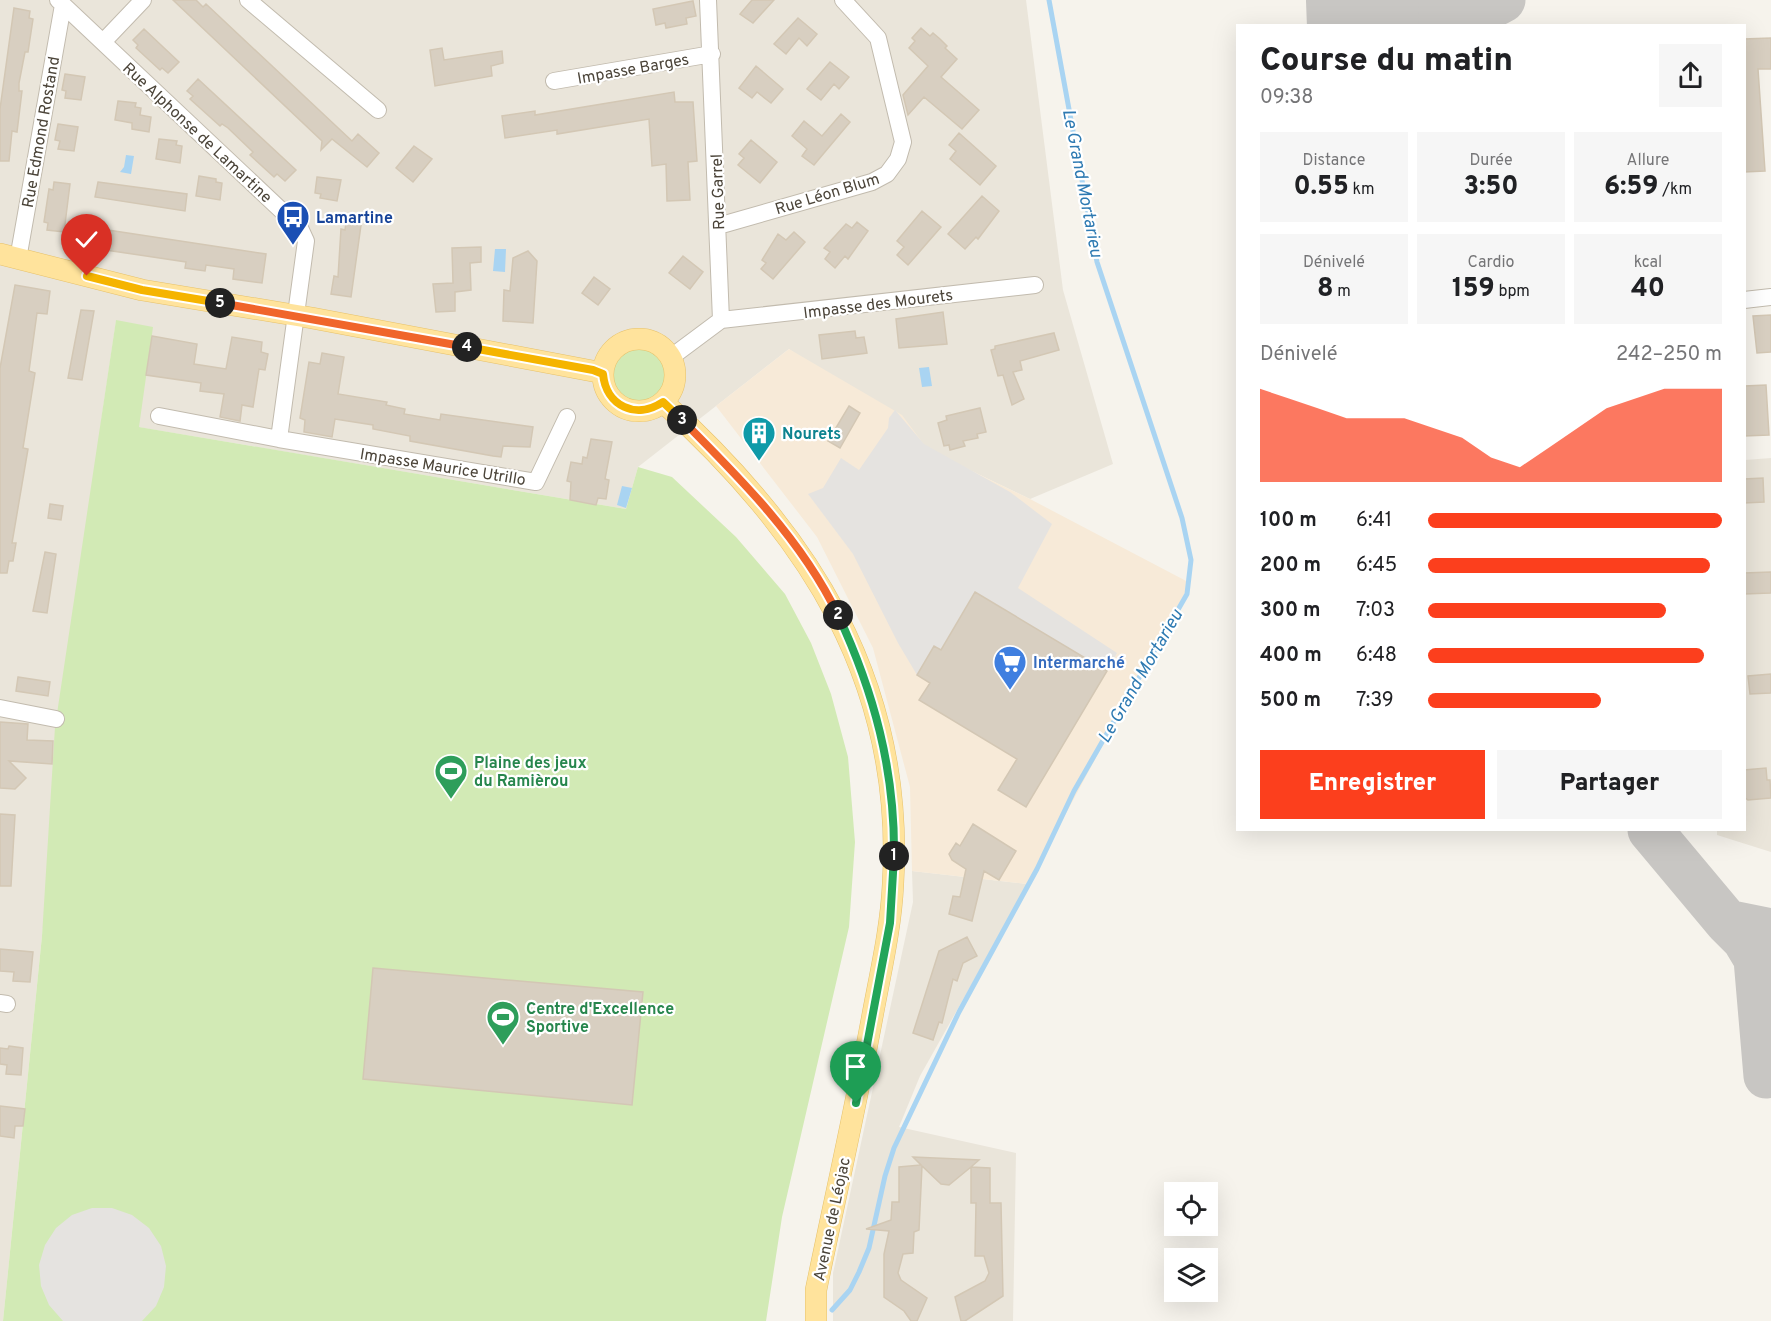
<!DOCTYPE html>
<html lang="fr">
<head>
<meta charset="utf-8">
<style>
	body { margin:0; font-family:Overpass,sans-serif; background:#f6f6f6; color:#202124; height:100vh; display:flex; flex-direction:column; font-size:22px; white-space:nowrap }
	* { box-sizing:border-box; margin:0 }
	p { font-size:20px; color:#757577 }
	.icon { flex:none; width:33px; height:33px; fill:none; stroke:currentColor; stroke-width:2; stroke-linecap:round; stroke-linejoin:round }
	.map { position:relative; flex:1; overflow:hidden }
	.sheet { position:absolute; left:1236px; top:24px; width:510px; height:807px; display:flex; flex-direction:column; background:#fff; border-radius:0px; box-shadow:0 6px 24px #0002 }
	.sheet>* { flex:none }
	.controls { position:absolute; left:1164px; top:1182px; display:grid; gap:12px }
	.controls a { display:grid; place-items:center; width:54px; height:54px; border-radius:0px; background:#fff; box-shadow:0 6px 24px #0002; font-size:30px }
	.pin { position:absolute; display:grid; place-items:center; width:51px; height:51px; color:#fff; margin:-62px -26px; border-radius:50% 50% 50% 0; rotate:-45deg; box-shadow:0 0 6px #0007 }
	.pin .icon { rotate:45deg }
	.km { position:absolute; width:30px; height:30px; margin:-15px; border-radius:50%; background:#222; color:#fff; font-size:16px; line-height:30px; text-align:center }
	.round { display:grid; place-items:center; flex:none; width:63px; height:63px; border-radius:0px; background:#f6f6f6 }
	.overview { display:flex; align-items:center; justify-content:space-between; height:102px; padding:0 24px }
	h1 { font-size:33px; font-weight:800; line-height:45px }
	.metrics { display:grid; grid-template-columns:repeat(3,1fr); gap:9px; height:102px; padding:6px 24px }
	.metrics div { display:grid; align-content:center; border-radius:0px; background:#f6f6f6; text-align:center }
	.metrics b { font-size:26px; font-weight:800 }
	.metrics small { font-size:16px; font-weight:400 }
	.metrics p { font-size:16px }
	.chart { height:168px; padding:12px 24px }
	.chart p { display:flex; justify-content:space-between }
	.chart svg { width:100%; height:108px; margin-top:6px; fill:#fc3f1d; opacity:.7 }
	.primary-button { display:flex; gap:12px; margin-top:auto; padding:12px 24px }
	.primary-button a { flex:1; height:69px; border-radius:0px; background:#fc3f1d; color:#fff; font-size:24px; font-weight:800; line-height:69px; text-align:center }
	.primary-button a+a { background:#f6f6f6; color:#202124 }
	ul { padding:0 24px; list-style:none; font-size:20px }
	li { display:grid; grid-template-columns:96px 72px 1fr; align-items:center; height:45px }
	li i { height:15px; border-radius:8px; background:#fc3f1d }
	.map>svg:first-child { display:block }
	.residential { fill:#eae5da }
	.commercial { fill:#f7ead8 }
	.green { fill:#d2eab5 }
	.parking { fill:#e5e3e0 }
	.water { fill:#a9d4f2 }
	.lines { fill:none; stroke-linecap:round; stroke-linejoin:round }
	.stream { stroke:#a9d4f2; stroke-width:5 }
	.taxiway { stroke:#c8c6c3; stroke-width:45 }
	.runway { stroke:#c8c6c3; stroke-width:112 }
	.building { fill:#d8cfc1; stroke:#d3c7b4; stroke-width:1.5 }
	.minor-casing { stroke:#c2bbae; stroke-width:18 }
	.major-casing { stroke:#e6c16a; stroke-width:22 }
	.minor { stroke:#fff; stroke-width:16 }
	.major { stroke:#ffe39c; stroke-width:21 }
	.split-1-casing { stroke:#fff; stroke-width:12 }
	.split-2-casing { stroke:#fff; stroke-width:12 }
	.split-3-casing { stroke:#fff; stroke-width:12 }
	.split-4-casing { stroke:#fff; stroke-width:12 }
	.split-5-casing { stroke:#fff; stroke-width:12 }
	.split-6-casing { stroke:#fff; stroke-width:12 }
	.split-1 { stroke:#22a559; stroke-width:8 }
	.split-2 { stroke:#22a559; stroke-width:8 }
	.split-3 { stroke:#f0652b; stroke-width:8 }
	.split-4 { stroke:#f5b400; stroke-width:8 }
	.split-5 { stroke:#f0652b; stroke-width:8 }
	.split-6 { stroke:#f5b400; stroke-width:8 }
	.labels { text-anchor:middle; stroke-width:4.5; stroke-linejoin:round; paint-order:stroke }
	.street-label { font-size:16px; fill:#4b4439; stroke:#fff }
	.transit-label { font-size:16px; font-weight:bold; fill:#164399; stroke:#fff; text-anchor:start }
	.culture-label { font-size:16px; font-weight:bold; fill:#0d838f; stroke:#fff; text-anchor:start }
	.shop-label { font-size:16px; font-weight:bold; fill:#366cbe; stroke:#fff; text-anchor:start }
	.leisure-label { font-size:16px; font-weight:bold; fill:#27864d; stroke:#fff; text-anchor:start }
	.water-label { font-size:18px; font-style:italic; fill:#2e7ab2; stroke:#fff }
</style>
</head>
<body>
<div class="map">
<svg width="1771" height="1321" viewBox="0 0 1771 1321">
	<rect width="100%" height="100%" fill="#f6f3ec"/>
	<path class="residential" d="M0,0h1026l37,290 50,174 -83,35 -102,-49 -139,-101 -151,118 -12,42 -488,-82 6,-42 -28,-64 -14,94 -60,521 -39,385h-3z
		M1771,458v394l-54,-17v-5h27l1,-370z
		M912,871l116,13 -108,192 -21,51 117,26 -3,168h-180v-48l80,-371z"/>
	<path class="commercial" d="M789,349l113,66 26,35 102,49 160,84 -162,301 -116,-13 -2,-84 -37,-139 -56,-111 -101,-131z"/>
	<path class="green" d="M116,320l37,7 -14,100 487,82 12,-42 34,10 64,60 49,57 26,49 20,51 17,63 7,85 -6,85 -67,290 -16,104h-763l39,-385 13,-209z
		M612 375a27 27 0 1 1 54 0a27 27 0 1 1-54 0Z"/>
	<path class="parking" d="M895,410l29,34 86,48 42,32 -34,64 99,65 -10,18 -132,-79 -34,58 -7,-4 -17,29 -19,-32 -45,-89 -45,-60 15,-6 18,-30 18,12 29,-42 1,-10z
		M92,1208h20l20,7 17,13 12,18 5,20 -2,21 -8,19 -14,15h-79l-14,-16 -8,-19 -2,-21 6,-20 11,-17 16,-13z"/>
	<path class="water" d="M126,155l8,1 -3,18 -11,-2 4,-5z
		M495,249h11l-1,23 -12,-1z
		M929,367l3,19 -10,1 -3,-19z
		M622,486l10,2 -6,20 -9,-3z"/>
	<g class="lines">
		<path class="stream" d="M832,1310l18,-20 9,-18 10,-24 16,-72 9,-28 65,-136 78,-143 37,-78 113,-197 4,-34 -9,-42 -85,-256 -48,-262"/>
		<path class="taxiway" d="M1379,0c29,23 93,19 124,0
			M1650,830l77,92 44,9
			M1727,922l17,17 12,20 10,117"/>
		<path class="runway" d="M1362,0l1,26"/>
	</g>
	<path class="building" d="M173,0h23l7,7 3,-3 146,137 6,-7 21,19 -12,14 -35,-28 -11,11 1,-9z
		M752,0h22l-21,23 -13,-9z
		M693,1l3,15 -10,2 1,6 -21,4 -1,-5 -9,2 -3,-16z
		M14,8l16,3 -1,7 4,1 -5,33h-3l-6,31v8h3l-5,41 -5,-1 -3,30h-9v-52z
		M798,18l19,16 -10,12 -8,-8 -13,16 -12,-10z
		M921,28l9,8 3,-3 7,6 7,7 -2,2 12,11 -16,18 38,33 -17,19 -38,-32 -16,18 -5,-20 25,-29 -19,-18 6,-7 -3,-3z
		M144,29l35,33 -11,11 -6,-5 -2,2 -24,-22 2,-3 -5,-5z
		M1771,38v31h-13l7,102 -21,1v-133z
		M442,48l2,12 58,-9 1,12 -12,3 1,10 -57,10 -5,-36z
		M830,62l19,15 -10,12 -5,-5 -13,16 -14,-11z
		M756,66l27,23 -12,14 -14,-11 -5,6 -13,-10z
		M65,74l20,3 -4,23 -16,-2 1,-7 -4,-1z
		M198,79l98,91 -11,11 -8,-7 -3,3 -24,-22 3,-3 -25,-24 -6,-4 -2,2 -30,-27 3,-3 -6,-5z
		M674,92l1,10h18l4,59 -9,1 2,38 -23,1 -1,-37 -14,2 -3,-47 -92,15v-4l-52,8 -3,-22 33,-5v4z
		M118,101l18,2 -1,4 6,1 -1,7 11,2 -2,15 -17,-3v-6l-17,-3z
		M841,114l9,8 -36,43 -12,-9 5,-7 -15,-13 12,-15 18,15z
		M58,124l20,3 -4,24 -16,-2 2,-8 -5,-1z
		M959,133l37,33 -16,19 -30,-26 6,-8 -7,-6z
		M159,139l18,2 -1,4 6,1 -2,17 -24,-4z
		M751,140l26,22 -17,21 -22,-18 6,-7 -5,-4z
		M414,146l18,13 -19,23 -17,-14z
		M199,176l17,3v3l6,1 -2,17 -24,-4z
		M317,177l24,3 -4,21 -17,-3 1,-4 -6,-1z
		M54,182l16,2 -6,48 -17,-2 1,-7 -4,-1 5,-33 4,1z
		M98,182l89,12 -2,17 -90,-14z
		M982,196l17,15 -21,28 -2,-2 -11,12 -17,-15z
		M922,211l19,16 -33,38 -11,-10 7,-8 -7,-6z
		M346,222l15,3 -10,72 -20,-3 3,-18 4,1 3,-48 4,1z
		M857,222l11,9 -20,28 -3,-3 -10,12 -10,-9 5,-7 -6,-4 22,-24 6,4z
		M108,230l158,24 -4,29 -29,-4 1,-10 -28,-4 -1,6 -20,-3 1,-6 -80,-12z
		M794,232l11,10 -32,37 -12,-10 5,-6 -4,-3 16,-26 8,6z
		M481,247v15l-11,1 1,27 -16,2v19l-19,1 -3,-28 20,-1 -1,-35z
		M528,251l9,10 -4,62 -30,-2 1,-31 6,1 3,-33z
		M683,256l20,16 -13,17 -21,-16z
		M594,277l16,12 -12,16 -16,-12z
		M15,285l35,6 -3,23 -10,-1 -8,58 6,2 -12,75 5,1 -16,94h4l-3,18h-4l-2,12h-7v-205z
		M81,310l13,1 -12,69 -14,-2z
		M943,312l4,32 -48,4 -3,-29z
		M1771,315v37l-14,1 -4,-37z
		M855,331l1,7 8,-1 3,16 -45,6 -3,-24z
		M1054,333l5,17 -39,11 2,9 -9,2 11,27 -12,6 -9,-30 -5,1 -7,-26 4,-1v-3z
		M152,336l45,8 -3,20 32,5 6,-32 30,5 -1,10 7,2 -3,16 -6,-1 -6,38 -11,-2 -2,16 -20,-4 4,-23 -24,-3 1,-8 -55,-8z
		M322,353l22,4 -6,37 49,8 -1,3 19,4 -1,5 36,6 1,-6 92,13 -3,20 -27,-1 -2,11 -8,-1 -83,-15v-5l-37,-7v-4l-38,-6 -3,18 -28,-5 1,-12 -5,-2 9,-56 11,2z
		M1766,385l3,50 -25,1v-50z
		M849,406l11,7 -20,35 -12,-7z
		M980,408l6,24 -9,2 1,4 -15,3 2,5 -15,4 -1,-5 -5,1 -6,-23 9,-3 -1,-4z
		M591,439l21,3 -7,37 4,1 -3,19 -8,-1 -2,7 -26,-5 1,-18 -4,-1 4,-19 11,2 1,-7 4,1z
		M1763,478l1,24 -20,1v-24z
		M50,504l13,2 -2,14 -13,-2z
		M45,552l11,2 -9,59 -14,-2z
		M1771,572v21l-27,1v-21z
		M975,592l132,79 -81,136 -28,-17 19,-31 -98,-59 11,-17 -13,-8 17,-29 7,4z
		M1771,674v19l-21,1 -2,-18z
		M18,677l32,5 -2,14 -32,-5z
		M0,722l28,2 -1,16 26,1 -1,23 -43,-3 17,17 -11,11 -15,-1z
		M1766,768l1,12h3l1,18 -23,2 -4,-3v-27z
		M0,814l15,1 -4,71h-11z
		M973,824l43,27 -17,29 -15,-9 -12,50 -23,-7 4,-18 7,1 6,-28 -14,-9 -3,-6 7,-11 4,3z
		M967,937l10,19 -14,7 -6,18 -4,-2 -11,44 -3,-1 -6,18 -20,-7 26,-82z
		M0,949l33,3 -3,30 -17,-1 1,-9 -14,-1z
		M373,968l270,24 -11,113 -269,-26z
		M9,1046l14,2 -2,27 -15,-1 1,-9 -7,-1v-16l8,1z
		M0,1106l25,3 -2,17h-8l-1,12 -14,-2z
		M913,1157l66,3 -8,7 19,1v35h11l2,93 -38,25h-4l-6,-24 30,-16 4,-8 -5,-17h-9l1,-53h-5v-36l-22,18 -8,-1 -19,-18 -3,64 -5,2 -1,21 -10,1 -5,19 3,7 26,18 -10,23h-6l-7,-10 -20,-14v-43l5,-23 -23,-2 25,-9 1,-18h7v-35l22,-2z"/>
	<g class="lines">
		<g class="minor-casing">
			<path id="minor" d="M58,0l242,228 6,13 -27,198
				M248,0l130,110
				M708,0l13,320
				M103,42l40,-42
				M554,81l158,-27
				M718,226l154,-44 15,-8 11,-15 5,-17 -25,-104 -35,-38
				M18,259l45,-254
				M1744,300l27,-3
				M670,358l51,-38 314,-35
				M159,416l120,23 257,43 31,-65
				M0,708l56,11
				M0,1003l7,1"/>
		</g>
		<g class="major-casing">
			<path id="major" d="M0,254l142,36 170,28 291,55
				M603 375a36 36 0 1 1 72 0a36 36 0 1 1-72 0Z
				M663,402c145,131 242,279 230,482 -2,43 -12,86 -20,129 -17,93 -38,185 -57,277v31"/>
		</g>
		<use href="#minor" class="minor"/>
		<use href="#major" class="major"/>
	</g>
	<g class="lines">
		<g class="split-1-casing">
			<path id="split-1" d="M856,1103l34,-180 4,-67"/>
		</g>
		<g class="split-2-casing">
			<path id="split-2" d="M838,615c36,77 57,155 56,241"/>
		</g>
		<g class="split-3-casing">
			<path id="split-3" d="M682,420c58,58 120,120 156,195"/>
		</g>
		<g class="split-4-casing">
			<path id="split-4" d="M467,347l126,23 10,4c3,32 33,46 60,28l19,18"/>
		</g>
		<g class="split-5-casing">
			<path id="split-5" d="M220,303l247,44"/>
		</g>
		<g class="split-6-casing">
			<path id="split-6" d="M87,276l55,14 78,13"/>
		</g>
		<use href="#split-1" class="split-1"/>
		<use href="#split-2" class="split-2"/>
		<use href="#split-3" class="split-3"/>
		<use href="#split-4" class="split-4"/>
		<use href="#split-5" class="split-5"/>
		<use href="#split-6" class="split-6"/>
	</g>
	<defs>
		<g id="bus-pin" transform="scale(1.725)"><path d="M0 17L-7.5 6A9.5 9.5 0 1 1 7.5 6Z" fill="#1a4fb4" stroke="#fff"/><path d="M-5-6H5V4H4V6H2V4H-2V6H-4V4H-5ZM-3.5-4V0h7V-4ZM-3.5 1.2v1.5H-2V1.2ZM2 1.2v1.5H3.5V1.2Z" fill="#fff"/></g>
		<g id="building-pin" transform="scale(1.725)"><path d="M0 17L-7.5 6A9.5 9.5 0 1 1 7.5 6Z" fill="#0f9aa8" stroke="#fff"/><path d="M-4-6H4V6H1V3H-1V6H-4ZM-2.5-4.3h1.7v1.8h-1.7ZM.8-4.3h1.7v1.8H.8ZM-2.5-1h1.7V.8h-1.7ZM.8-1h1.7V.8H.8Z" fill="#fff"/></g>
		<g id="supermarket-pin" transform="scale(1.725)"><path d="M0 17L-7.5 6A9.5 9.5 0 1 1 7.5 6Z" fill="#3f7fe0" stroke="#fff"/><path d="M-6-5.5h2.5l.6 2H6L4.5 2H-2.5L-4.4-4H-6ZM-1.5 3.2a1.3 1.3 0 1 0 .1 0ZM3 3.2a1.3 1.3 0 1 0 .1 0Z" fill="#fff"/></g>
		<g id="stadium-pin" transform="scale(1.725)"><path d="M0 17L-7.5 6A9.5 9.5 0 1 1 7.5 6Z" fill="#2e9e5b" stroke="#fff"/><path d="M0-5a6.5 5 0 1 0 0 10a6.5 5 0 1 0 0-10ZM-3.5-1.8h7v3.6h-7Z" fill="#fff"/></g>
	</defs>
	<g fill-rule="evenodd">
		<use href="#bus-pin" x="293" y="217"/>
		<use href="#building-pin" x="759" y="433"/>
		<use href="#supermarket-pin" x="1010" y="662"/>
		<use href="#stadium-pin" x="451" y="771"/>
		<use href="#stadium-pin" x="503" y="1017"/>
	</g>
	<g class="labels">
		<g class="street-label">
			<text transform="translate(633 68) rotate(-10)" y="6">Impasse Barges</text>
			<text transform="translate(40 132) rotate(-80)" y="6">Rue Edmond Rostand</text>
			<text transform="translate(198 132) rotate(43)" y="6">Rue Alphonse de Lamartine</text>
			<text transform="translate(717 192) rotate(-92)" y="6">Rue Garrel</text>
			<text transform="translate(827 193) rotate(-17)" y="6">Rue Léon Blum</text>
			<text transform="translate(878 303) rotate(-7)" y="6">Impasse des Mourets</text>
			<text transform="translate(443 466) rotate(9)" y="6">Impasse Maurice Utrillo</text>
			<text transform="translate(831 1219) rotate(-78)" y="6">Avenue de Léojac</text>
		</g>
		<g class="transit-label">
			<text x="316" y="223">Lamartine</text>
		</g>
		<g class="culture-label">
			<text x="782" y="439">Nourets</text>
		</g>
		<g class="shop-label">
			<text x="1033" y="668">Intermarché</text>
		</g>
		<g class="leisure-label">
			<text x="474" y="768">Plaine des jeux<tspan x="474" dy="18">du Ramièrou</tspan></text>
			<text x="526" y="1014">Centre d'Excellence<tspan x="526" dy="18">Sportive</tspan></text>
		</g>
		<g class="water-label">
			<text transform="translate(1083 183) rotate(79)" y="6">Le Grand Mortarieu</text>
			<text transform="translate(1140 676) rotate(-60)" y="6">Le Grand Mortarieu</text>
		</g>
	</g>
</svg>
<div class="controls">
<a><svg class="icon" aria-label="locate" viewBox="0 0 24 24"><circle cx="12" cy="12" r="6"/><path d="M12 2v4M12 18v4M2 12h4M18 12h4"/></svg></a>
<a><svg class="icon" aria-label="layers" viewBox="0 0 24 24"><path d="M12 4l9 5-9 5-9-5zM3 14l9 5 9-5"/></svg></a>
</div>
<div class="pin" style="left:856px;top:1103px;background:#1e9e55"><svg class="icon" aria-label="arrive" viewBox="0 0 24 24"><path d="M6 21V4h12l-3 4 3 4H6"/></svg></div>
<div class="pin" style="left:87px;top:276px;background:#d93025"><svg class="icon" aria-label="check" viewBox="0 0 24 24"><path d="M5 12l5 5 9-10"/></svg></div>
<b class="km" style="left:894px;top:856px">1</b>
<b class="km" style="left:838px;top:615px">2</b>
<b class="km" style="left:682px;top:420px">3</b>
<b class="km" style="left:467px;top:347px">4</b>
<b class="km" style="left:220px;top:303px">5</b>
<section class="sheet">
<div class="overview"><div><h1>Course du matin</h1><p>09:38</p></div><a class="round"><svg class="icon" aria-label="share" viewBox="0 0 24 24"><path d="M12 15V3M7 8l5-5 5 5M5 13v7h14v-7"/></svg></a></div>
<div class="metrics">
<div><p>Distance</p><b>0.55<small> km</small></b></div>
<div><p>Durée</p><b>3:50</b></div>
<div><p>Allure</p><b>6:59<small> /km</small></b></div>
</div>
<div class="metrics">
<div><p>Dénivelé</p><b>8<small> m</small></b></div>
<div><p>Cardio</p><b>159<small> bpm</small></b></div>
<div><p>kcal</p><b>40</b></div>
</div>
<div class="chart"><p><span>Dénivelé</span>242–250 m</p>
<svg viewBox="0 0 160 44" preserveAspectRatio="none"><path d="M0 44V6L10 10L20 14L30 18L40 18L50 18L60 22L70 26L80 34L90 38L100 30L110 22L120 14L130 10L140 6L150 6L160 6V44z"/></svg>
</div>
<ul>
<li><b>100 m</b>6:41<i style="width:100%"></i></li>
<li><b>200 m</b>6:45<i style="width:96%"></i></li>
<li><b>300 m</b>7:03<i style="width:81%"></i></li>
<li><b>400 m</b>6:48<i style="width:94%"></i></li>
<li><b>500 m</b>7:39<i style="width:59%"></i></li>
</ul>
<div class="primary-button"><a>Enregistrer</a><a>Partager</a></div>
</section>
</div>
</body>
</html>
